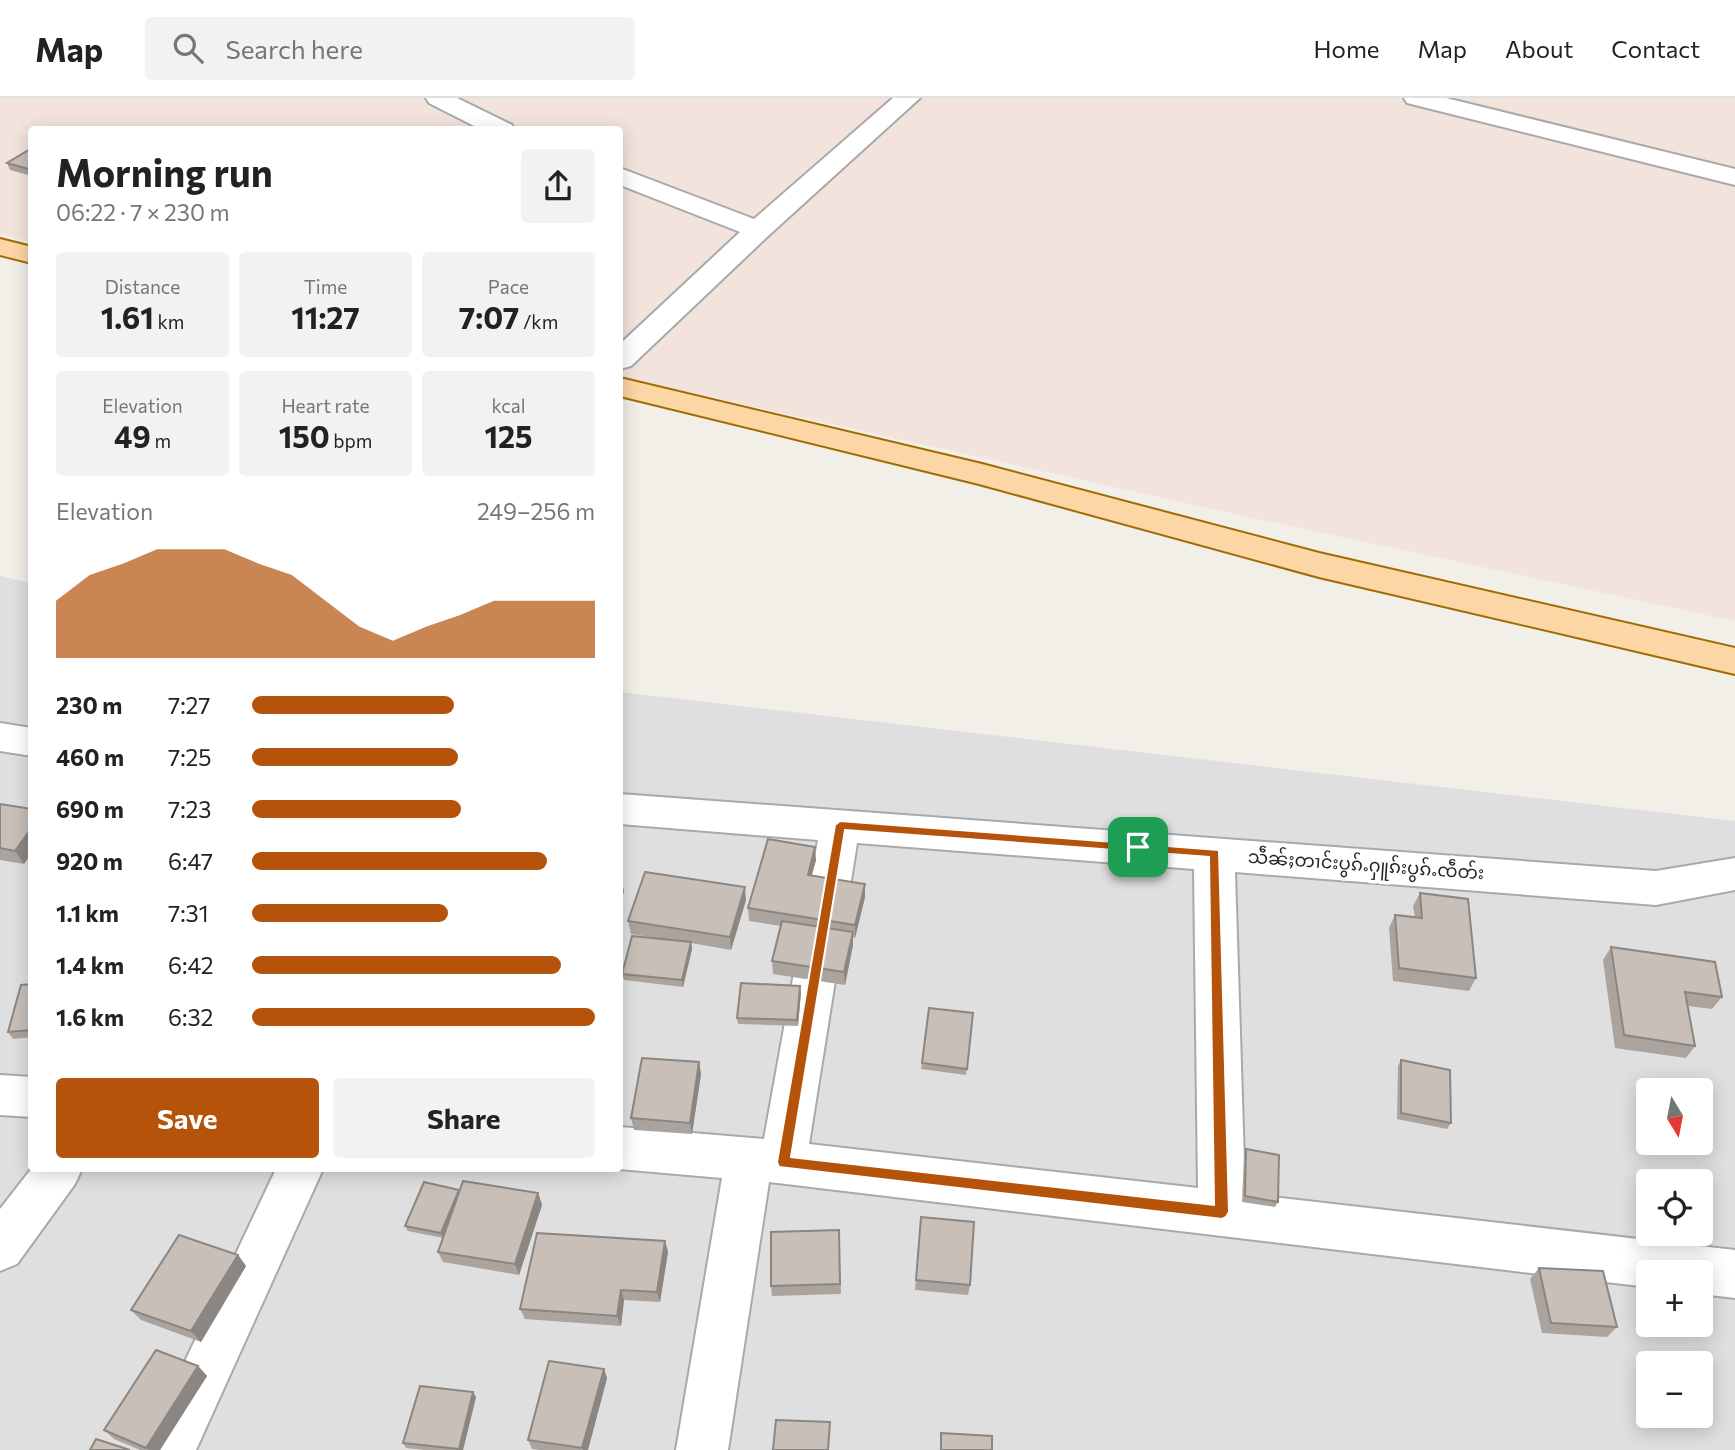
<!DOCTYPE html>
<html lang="en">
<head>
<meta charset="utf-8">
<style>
	body { margin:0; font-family:Commissioner,"Noto Sans Myanmar",sans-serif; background:#f2f2f2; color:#222; height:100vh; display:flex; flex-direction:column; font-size:26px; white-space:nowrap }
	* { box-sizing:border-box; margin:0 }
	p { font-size:23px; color:#767676 }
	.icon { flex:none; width:38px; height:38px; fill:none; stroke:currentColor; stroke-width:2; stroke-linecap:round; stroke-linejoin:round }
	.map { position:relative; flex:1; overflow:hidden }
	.drawer { position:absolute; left:28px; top:28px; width:595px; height:1046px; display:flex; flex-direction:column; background:#fff; border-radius:7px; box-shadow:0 4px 18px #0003 }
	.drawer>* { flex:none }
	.needle { width:46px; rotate:170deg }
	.buttons { position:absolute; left:1636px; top:980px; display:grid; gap:14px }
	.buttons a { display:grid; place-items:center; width:77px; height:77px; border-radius:7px; background:#fff; box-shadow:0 4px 18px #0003; font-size:35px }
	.pin { position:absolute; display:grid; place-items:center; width:60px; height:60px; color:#fff; margin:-30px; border-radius:14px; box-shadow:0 4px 10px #0006 }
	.round { display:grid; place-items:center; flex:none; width:74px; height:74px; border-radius:7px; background:#f2f2f2 }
	.overview { display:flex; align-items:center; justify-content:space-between; height:119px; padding:0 28px }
	h1 { font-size:38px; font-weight:700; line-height:52px }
	.stats { display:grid; grid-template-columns:repeat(3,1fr); gap:10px; height:119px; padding:7px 28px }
	.stats div { display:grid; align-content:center; border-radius:7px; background:#f2f2f2; text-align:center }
	.stats b { font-size:30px; font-weight:700 }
	.stats small { font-size:19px; font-weight:400 }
	.stats p { font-size:19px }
	.chart { height:196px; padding:14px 28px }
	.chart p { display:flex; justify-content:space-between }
	.chart svg { width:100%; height:126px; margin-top:7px; fill:#b45309; opacity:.7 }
	.cta { display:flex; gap:14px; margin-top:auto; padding:14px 28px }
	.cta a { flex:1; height:80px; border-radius:7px; background:#b45309; color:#fff; font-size:28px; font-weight:700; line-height:80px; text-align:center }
	.cta a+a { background:#f2f2f2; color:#222 }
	ul { padding:0 28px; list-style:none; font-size:23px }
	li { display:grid; grid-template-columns:112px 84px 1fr; align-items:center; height:52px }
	li i { height:18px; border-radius:9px; background:#b45309 }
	header { display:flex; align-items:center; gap:42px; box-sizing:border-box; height:98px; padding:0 35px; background:#fff; border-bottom:2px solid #e0e0e0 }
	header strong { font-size:33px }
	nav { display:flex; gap:38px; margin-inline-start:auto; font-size:24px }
	.search { width:490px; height:63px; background:#f2f2f2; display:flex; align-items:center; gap:18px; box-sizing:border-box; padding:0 24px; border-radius:7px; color:#767676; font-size:26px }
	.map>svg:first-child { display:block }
	.residential { fill:#e0dfdf; fill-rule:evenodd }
	.military { fill:#f3e3dd }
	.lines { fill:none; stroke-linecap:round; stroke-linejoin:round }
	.minor-casing { stroke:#a9a9a9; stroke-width:4 }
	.major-casing { stroke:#a06b00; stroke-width:4 }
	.minor { fill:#fff; fill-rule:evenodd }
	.major { fill:#fcd6a4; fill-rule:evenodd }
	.wall { fill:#aba49e }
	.shaded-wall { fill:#8b8681 }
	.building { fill:#c7bfb8; stroke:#8b8681; stroke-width:2 }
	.route { fill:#b45309; stroke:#fff; stroke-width:2; fill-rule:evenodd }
	.labels { text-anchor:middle; stroke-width:7; stroke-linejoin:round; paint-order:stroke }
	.street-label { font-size:18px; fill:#222; stroke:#fff }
</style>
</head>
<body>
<header>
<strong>Map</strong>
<div class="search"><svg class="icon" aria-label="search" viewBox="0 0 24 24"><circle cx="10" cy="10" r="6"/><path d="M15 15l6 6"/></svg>Search here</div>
<nav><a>Home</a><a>Map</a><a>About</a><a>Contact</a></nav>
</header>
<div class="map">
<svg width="1735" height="1352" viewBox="0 0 1735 1352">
	<rect width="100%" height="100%" fill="#f2efe9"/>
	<path class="residential" d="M0,478l31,7 1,586h588v-477l1115,129v629h-1735zM1648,992h53v53h-53zM1648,1083h53v53h-53zM1648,1174h53v53h-53zM1648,1265h53v53h-53z"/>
	<path class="military" d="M0,0h1735v523l-487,-104 -628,-140v-247h-588l-1,112 -31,-8z"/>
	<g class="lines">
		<g class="minor-casing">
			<path id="minor" d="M426,0h31l55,27 3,5h-33l-53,-27z
				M893,0h27l-152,138 -137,130 -11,3v-25l120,-112 -120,-47v-17l134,51z
				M1404,0h42l289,71v16l-328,-82z
				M0,625l32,5v28l-32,-5z
				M620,696l1036,77 79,-13v32l-79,15 -421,-33 10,322 490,56v48l-34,-4v-22h-53v15l-879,-105 -41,268h-52l46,-272 -103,-9 1,-42 144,12 54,-299 -198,-16zM857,745l337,26 4,319 -389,-44z
				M0,977l32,2v40l-32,-2z
				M32,1070l50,1 -7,15 -58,80 -17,7v-62z
				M276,1071h47l-127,281h-53z"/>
		</g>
		<g class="major-casing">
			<path id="major" d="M0,141l32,8v16l-32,-8z
				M620,280l362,86 337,89 416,95v26l-416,-97 -340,-93 -359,-88z"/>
		</g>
		<use href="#minor" class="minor"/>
		<use href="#major" class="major"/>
	</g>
	<path class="wall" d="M32,50v28l-22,-6 -3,-7z
		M0,706l24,60 -24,-4z
		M816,762l-4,15 53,9v13l-10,41 -2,-1v8l-8,40 -72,-11 -1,-13 9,-35 -32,-5 -1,-13z
		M1420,795l56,85 -7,13 -76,-10 -4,-53 6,-13 20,3 -2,-12z
		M746,802l-15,50 -40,-7 1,6 -9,38 -59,-7 -2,-6 53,-33 -44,-7 -3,-13z
		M1611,849l111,50 -10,12 -24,-3 7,40 -9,12 -71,-10 -12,-88z
		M32,886v53l-19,2 -5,-7z
		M801,894l-3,34 -60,-2 -1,-6z
		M973,915l-7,62 -45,-6 1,-6z
		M1401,962l50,63 -4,6 -50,-10 1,-53z
		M699,964l2,12 -9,60 -58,-4 -3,-12z
		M1246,1051l32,53 -3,5 -33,-5 2,-47z
		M459,1092l79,3 4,12 -23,70 -76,-13 -5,-10 5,-14 -35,-7 -3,-5z
		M921,1119l49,68 -2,10 -53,-5z
		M839,1132l2,64 -69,2 -1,-10z
		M665,1143l3,11 -8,50 -36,-2 -3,26 -96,-7 -5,-10z
		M238,1157l8,11 -45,76 -60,-22 -10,-10z
		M1539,1170l78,59 -10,10 -65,-4 -12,-54z
		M198,1268l9,10 -47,74h-20l-26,-11 -10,-9z
		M604,1271l3,9 -19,72h-48l-8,-1 -4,-9z
		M476,1299l-13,53h-38l-19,-2 -3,-5z"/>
	<path class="shaded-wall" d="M32,729v26l-8,11 -9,-13z
		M815,749l1,13 -8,28v-13z
		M621,780l3,13 -4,15v-22z
		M865,786v13l-10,41v-13z
		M745,789l1,13 -15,50 -1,-13z
		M853,834v13l-8,40 -1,-13z
		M691,844l1,7 -9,38 -1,-7z
		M800,888l1,6 -3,34 -1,-6z
		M699,964l2,12 -9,60 -2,-11z
		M459,1092l3,5 -19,43 -2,-5z
		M538,1095l4,12 -23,70 -4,-11z
		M665,1143l3,11 -8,50 -3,-10z
		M238,1157l8,11 -45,76 -10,-11z
		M621,1192l3,10 -3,26 -4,-10z
		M198,1268l9,10 -47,74h-11l-3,-2z
		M604,1271l3,9 -19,72h-5l-1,-2z
		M473,1294l3,5 -13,53h-4z"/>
	<path class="building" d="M32,50v22l-25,-7z
		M0,706l32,5v18l-17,24 -15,-3z
		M768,741l47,8 -7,28 57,9 -10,41 -107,-17z
		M645,774l100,15 -15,50 -102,-16z
		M1420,795l48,6 8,79 -77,-10 -4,-53 27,3z
		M782,823l71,11 -9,40 -72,-11z
		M632,838l59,6 -9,38 -60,-6z
		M1611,849l104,15 7,35 -37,-5 10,54 -71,-11z
		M741,885l59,3 -3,34 -60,-2z
		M32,886v46l-24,2 13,-47z
		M929,910l44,5 -6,56 -45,-6z
		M642,960l57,4 -9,61 -59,-5z
		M1401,962l49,10 1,53 -50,-10z
		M1246,1051l33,6 -1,47 -33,-6z
		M463,1083l75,12 -23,71 -77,-12z
		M424,1084l35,8 -18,43 -36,-7z
		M921,1119l53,5 -4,63 -54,-5z
		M839,1132l1,54 -69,2v-54z
		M537,1135l128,8 -8,51 -36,-2 -4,26 -97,-7z
		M179,1137l59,20 -47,76 -60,-21z
		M1539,1170l64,3 14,56 -66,-4z
		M156,1252l42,16 -52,82 -42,-18z
		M549,1263l55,8 -22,79 -54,-8z
		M420,1288l53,6 -14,57 -56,-6z
		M776,1322l54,2 -2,28h-55z
		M941,1335l51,3v14h-51z
		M96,1341l34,11h-40z"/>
	<path class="route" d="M840,723l379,29 10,362 -3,5 -4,2 -443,-52 -2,-5 58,-337zM845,732l364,27 5,348 -423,-48z"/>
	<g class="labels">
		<g class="street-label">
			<text transform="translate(1366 767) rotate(4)" y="6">သဵၼ်ႈတၢင်းပွၵ်ႉႁူၵ်းပွၵ်ႉၸဵတ်း</text>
		</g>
	</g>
</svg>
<div class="buttons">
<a><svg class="needle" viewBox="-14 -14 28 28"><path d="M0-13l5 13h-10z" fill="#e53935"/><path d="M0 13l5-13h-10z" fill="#767676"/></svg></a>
<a><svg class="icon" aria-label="locate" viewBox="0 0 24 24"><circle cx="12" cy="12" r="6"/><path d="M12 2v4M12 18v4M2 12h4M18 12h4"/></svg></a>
<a>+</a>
<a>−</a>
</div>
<div class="pin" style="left:1138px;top:749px;background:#1e9e55"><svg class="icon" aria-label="arrive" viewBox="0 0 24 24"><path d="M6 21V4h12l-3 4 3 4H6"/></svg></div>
<section class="drawer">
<div class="overview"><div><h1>Morning run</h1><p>06:22 · 7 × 230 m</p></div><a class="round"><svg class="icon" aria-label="share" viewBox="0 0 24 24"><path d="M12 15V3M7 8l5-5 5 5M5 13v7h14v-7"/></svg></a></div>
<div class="stats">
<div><p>Distance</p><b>1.61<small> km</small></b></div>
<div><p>Time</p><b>11:27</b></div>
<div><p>Pace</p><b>7:07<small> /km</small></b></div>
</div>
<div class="stats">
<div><p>Elevation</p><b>49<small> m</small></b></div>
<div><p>Heart rate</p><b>150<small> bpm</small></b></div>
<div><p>kcal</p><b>125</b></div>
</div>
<div class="chart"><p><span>Elevation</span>249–256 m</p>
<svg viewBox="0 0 160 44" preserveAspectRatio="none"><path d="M0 44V24L10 15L20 11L30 6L40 6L50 6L60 11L70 15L80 24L90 33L100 38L110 33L120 29L130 24L140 24L150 24L160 24V44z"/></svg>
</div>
<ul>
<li><b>230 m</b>7:27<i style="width:59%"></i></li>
<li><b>460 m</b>7:25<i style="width:60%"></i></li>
<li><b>690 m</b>7:23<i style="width:61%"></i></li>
<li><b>920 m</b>6:47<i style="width:86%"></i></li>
<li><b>1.1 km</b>7:31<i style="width:57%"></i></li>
<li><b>1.4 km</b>6:42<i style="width:90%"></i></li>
<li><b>1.6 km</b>6:32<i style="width:100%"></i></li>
</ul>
<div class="cta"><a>Save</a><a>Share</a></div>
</section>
</div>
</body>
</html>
